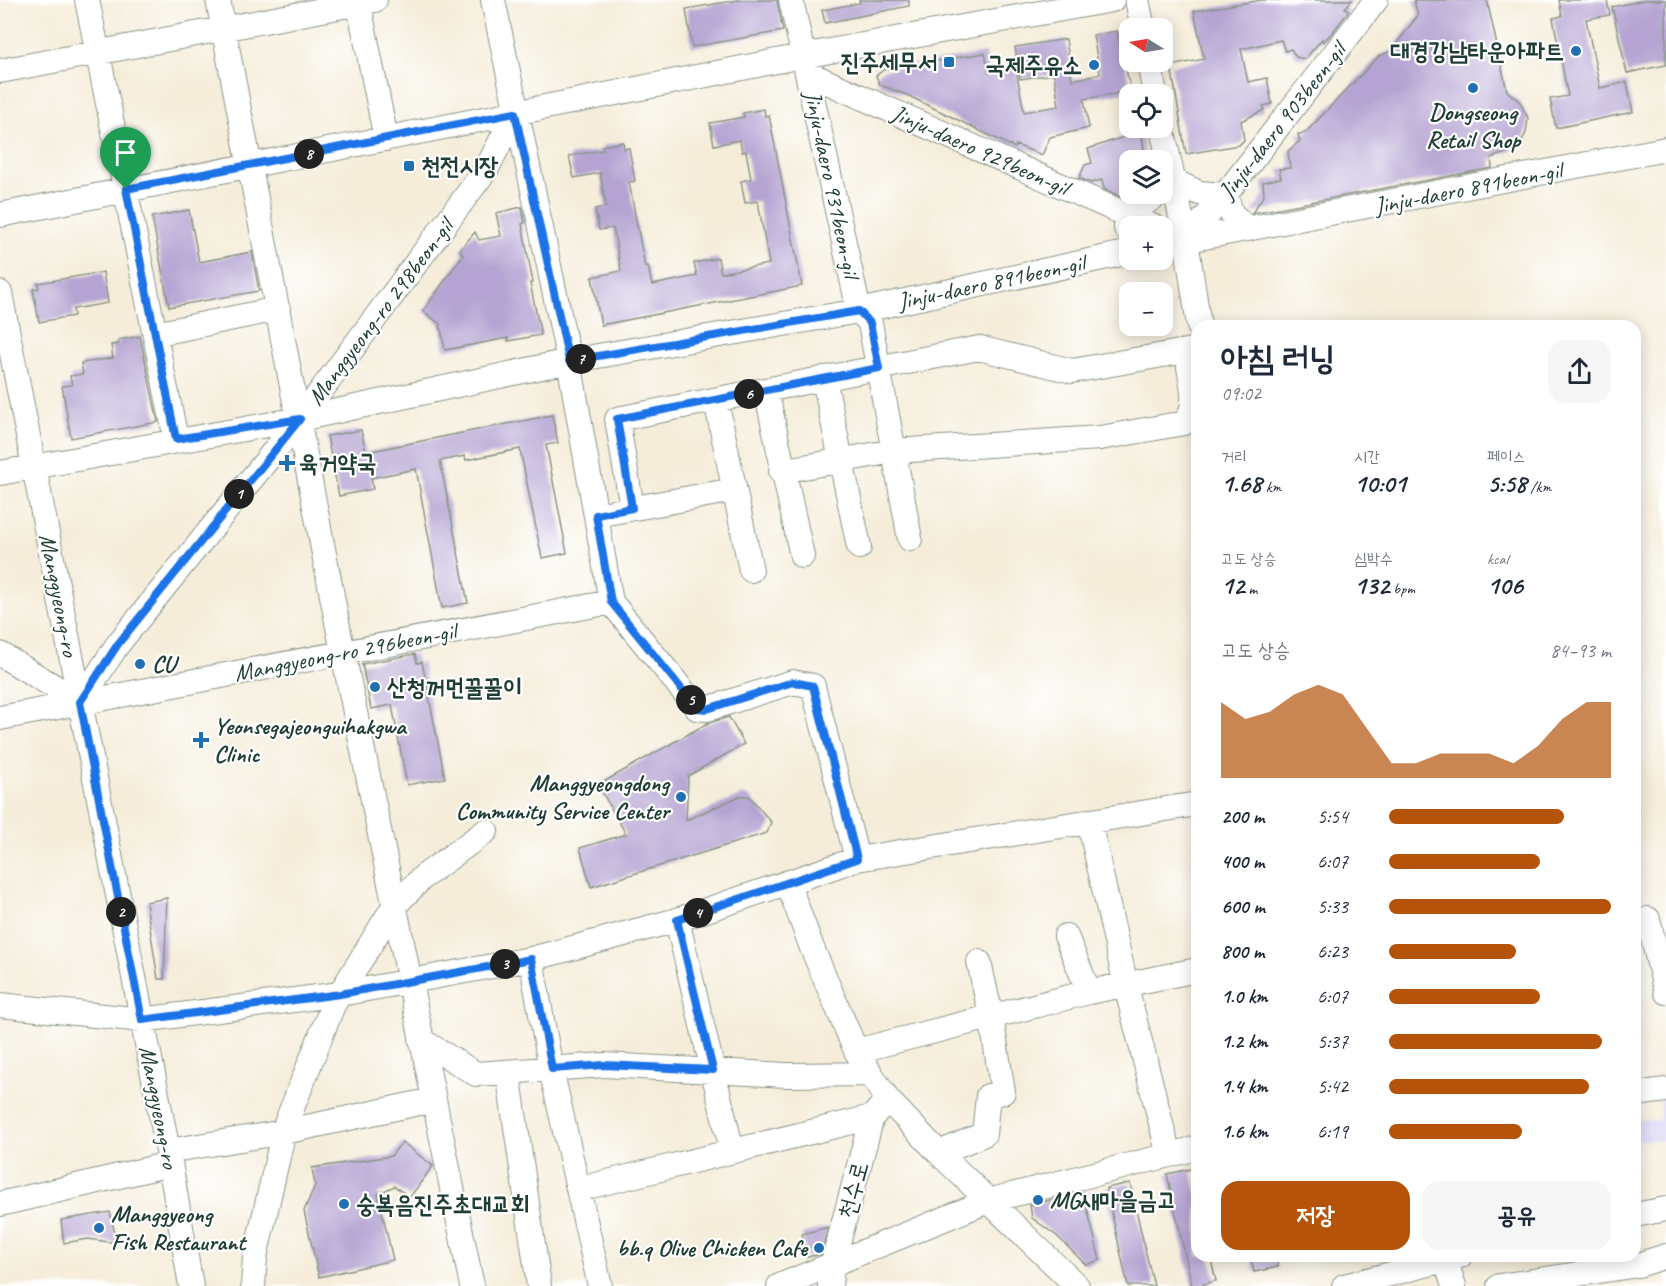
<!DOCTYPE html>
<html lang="ko">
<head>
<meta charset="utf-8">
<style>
	body { margin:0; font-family:Caveat,"Poor Story",sans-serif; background:#f6f6f7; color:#1f2937; height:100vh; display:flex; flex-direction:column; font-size:22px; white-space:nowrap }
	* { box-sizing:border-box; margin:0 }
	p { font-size:20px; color:#747a83 }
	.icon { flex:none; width:33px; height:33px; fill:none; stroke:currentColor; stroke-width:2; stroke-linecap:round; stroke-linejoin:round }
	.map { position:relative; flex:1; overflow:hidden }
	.panel { position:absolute; left:1191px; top:320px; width:450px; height:942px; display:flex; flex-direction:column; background:#fff; border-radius:18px; box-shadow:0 3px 15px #0003 }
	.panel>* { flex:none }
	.needle { width:39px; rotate:281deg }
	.fabs { position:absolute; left:1119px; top:18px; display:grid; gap:12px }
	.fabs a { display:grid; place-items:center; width:54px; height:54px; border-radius:12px; background:#fff; box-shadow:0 3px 15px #0003; font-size:30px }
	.pin { position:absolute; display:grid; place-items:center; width:51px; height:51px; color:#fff; margin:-62px -26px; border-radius:50% 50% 50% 0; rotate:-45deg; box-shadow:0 0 6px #0007 }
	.pin .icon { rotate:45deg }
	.km { position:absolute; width:30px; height:30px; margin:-15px; border-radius:50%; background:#222; color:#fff; font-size:16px; line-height:30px; text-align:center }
	.round { display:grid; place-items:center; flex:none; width:63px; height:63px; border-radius:18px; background:#f6f6f7 }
	.head { display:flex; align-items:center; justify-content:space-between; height:102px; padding:0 30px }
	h1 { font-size:33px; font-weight:700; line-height:45px }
	.figures { display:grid; grid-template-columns:repeat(3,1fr); gap:9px; height:102px; padding:6px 30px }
	.figures div { display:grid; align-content:center }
	.figures b { font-size:26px; font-weight:700 }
	.figures small { font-size:16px; font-weight:400 }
	.figures p { font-size:16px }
	.chart { height:168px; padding:12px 30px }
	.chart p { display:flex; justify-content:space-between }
	.chart svg { width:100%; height:108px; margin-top:6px; fill:#b45309; opacity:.7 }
	.cta { display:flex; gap:12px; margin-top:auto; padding:12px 30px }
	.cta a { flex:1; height:69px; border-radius:18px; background:#b45309; color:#fff; font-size:24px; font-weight:700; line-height:69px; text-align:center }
	.cta a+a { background:#f6f6f7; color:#1f2937 }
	ul { padding:0 30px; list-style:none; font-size:20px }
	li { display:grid; grid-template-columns:96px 72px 1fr; align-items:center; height:45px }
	li i { height:15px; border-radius:8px; background:#b45309 }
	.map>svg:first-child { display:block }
	.built { fill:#dcd6f6 }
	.building { fill:#b5a4d3 }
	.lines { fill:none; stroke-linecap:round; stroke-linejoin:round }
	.minor-casing { stroke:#8a9587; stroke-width:26 }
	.minor { stroke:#fff; stroke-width:24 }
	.route-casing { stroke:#fff; stroke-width:12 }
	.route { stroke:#1a73e8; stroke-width:8 }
	.poi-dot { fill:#1f6fb2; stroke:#fff; stroke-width:2 }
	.labels { text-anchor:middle; stroke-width:4.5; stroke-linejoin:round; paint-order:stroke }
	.poi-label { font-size:24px; font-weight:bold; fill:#1f3d34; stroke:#fff; text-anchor:start }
	.street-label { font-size:24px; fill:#1f3d34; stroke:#fff }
</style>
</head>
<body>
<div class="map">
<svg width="1666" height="1286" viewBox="0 0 1666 1286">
	<rect width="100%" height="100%" fill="#fff"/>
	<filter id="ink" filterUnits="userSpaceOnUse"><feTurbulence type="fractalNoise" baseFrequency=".0167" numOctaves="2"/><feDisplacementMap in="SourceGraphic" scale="12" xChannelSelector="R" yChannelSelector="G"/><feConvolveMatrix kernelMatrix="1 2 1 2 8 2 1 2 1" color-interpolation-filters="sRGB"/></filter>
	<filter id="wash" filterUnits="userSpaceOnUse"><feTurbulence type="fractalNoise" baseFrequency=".008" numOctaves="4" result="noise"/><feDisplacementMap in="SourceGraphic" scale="24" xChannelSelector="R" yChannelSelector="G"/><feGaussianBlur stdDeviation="1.35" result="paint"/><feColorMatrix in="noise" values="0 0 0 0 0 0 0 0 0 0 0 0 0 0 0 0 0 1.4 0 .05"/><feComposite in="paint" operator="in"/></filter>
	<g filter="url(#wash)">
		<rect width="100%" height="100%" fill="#f5edda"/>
		<path class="built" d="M1661,1097h5v44l-31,-1v-20h25z"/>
		<g id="blocks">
			<path class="building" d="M738,0h39l6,31 -91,16 -6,-38z
				M859,0h50v6l-84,17 -3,-13 38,-7z
				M1262,0h90l-7,8 4,3 -17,22 -9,9 -1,-3 -17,20 -9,-2 -5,-8 -6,2 -4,-11 -40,9 7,33 19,-4 5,26 -9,2 1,4 -23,11 3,19 -5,5 -53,9 -15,-88 33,-7 -10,-48z
				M1414,0h73l20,91 13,11 8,16 -2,15 -6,11 -9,7 -20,7 1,10 -240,45 12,-18 -1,-13 18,-4 -2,-9 11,-1 -2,-17 12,-10 -2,-7 7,-1 74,-77 12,-5 27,-36z
				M1559,0h48l3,15 -24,4 14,69 27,-6 6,30 -77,16 -6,-29 18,-3 -15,-78 9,-2z
				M1644,0h22v65l-39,8 -15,-66z
				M1117,31l14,60 -47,8 5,29 -39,9 -8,18 -26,-10 -1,3 -108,-53 -27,-10 -4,-9 7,-6 102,-17 4,20 27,-4 8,43 35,-6 -5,-32 -34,5 -5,-32 51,-8 6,41 28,-6 -7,-39z
				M764,109l1,7 4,-1 33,171 -201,39 -9,-48 29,-6 -8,-43 -14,2 -4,-21 11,-2 -6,-34 -26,5 -5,-22 34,-6 -1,-4 21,-4 1,7 5,-1 6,33 -6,1 16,85 3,-1 4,19 45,-9 -3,-13 24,-5 3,15 48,-9 -11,-63 -13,2 -4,-22 10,-2 -5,-28 -4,1 -2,-12 -26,5 -4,-22 34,-6 -1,-4z
				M1141,131l5,29h-16v36l-4,3 -22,-10 -2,-9 -11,3 -12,-5 6,-13 7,-2 -4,-14z
				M522,207l3,16 -3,1 11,59h-3l11,52 -33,6v-3l-63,12 -5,-26 -17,-13 40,-56 -3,-5 15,-18 4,8 22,-4 -5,-23z
				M189,210l10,52 53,-10 7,39 -90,16 -17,-90z
				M103,272l5,31 -35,6 1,7 -35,6 -6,-33 6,-1 -1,-5z
				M140,336l18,86 -87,16 -9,-52 10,-1 -2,-9 13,-2 -2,-11 32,-5 -2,-13 8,-1 -1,-4z
				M552,415l6,28 -12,2 21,108 -25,5 -22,-109 -54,11 -1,-4 -25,5 28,142 -26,5 -26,-139 -45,9 2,11 -34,7 -12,-60 34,-6 5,22z
				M415,654l2,9 5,-1 23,116 -38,7 -15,-80 -21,4 -9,-45z
				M729,717l15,27 -56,32 -2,44 54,-24h9l22,26 -4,11 -176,54 -11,-39 46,-14 -28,-49 110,-62z
				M167,898l-3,81h-6l-12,-77z
				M402,1142l31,24 -23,31 -16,-11 -16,8 15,66 -74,17 -15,-66 11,-26 -3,-17 79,-12z
				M1191,1169l6,26v61h13l6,25 -20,5h-4l-25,-112z
				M1130,1183l16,70 8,33h-26l-22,-98z
				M1083,1192l17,68 -14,5 -29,-29 -25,-18 -2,-13z
				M110,1212l7,31 -29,-4 -24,4 -3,-23z
				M828,1227l-7,27 -14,3 -5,-23z
				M1250,1256h26l2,11 -24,5z"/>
		</g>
	</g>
	<g filter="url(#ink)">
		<use href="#blocks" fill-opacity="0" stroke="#8a9587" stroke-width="1.5"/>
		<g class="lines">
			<g class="minor-casing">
				<path id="minor" d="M87,0l89,439
					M218,0l125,653 129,633
					M358,0l28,139
					M493,0l76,361 42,241 86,106 10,1 86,-27 20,4 44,173
					M791,0l68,311 11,12 40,216
					M1137,0l6,28
					M1149,62l6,32
					M0,71l375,-71
					M807,73l345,153
					M1162,128l24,112 13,86
					M1164,187l8,-7 27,13 26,2 7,19 16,15
					M0,215l802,-159 310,-56
					M1126,228v-12l32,-22
					M1186,240l39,-45 151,-195
					M1162,245l504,-96
					M0,293l168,858 23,135
					M155,334l123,-25
					M824,378l35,169
					M766,390l36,166
					M716,400l35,170
					M781,471l113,-20 206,-13 84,-15c15,-16 8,-36 5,-56l8,-1
					M0,473l300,-54 269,-58 290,-50 271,-59
					M632,508l-15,-89 362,-71 93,23 125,-22
					M596,515l138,-25
					M0,654l80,48
					M80,702l38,-58 182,-225 187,-251 28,-55
					M0,718l611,-116
					M1089,821l37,165 43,169
					M788,884l24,64 44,103 32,49 51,53 138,133
					M1648,919l18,73
					M677,920l55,231
					M1066,936l23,56
					M531,959l20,110 49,217
					M0,1005l142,15 198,-26 191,-35 146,-39 180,-61 340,-55
					M421,1040l55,34 128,-9 183,10 84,-1
					M856,1051l233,-59 108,-22
					M508,1072l31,214
					M1635,1094l31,-4
					M168,1151l116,-19 149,-32
					M939,1153l45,-19 4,-38 15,-4 -12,-76 -12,-54
					M579,1189l293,-72
					M0,1204l170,-40
					M1635,1215l31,-6
					M1444,1256l10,30
					M253,1286l2,-29 30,-131 48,-121 61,-99 29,-29 63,-46
					M779,1286l209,-85 209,-53
					M830,1286l2,-20 40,-149 8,-9
					M1344,1286l116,-30
					M1499,1286l139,-21 28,-9"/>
			</g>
			<use href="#minor" class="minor"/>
		</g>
	</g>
	<g class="lines" filter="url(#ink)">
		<g class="route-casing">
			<path id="route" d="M515,113l54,248 290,-50 11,12 9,45 -262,51 15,89 -36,7 15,87 86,106 10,1 86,-27 20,4 44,173 -180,61 36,150 -109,-5 -52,4 -21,-110 -191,35 -198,26 -62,-318 38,-58 182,-225 -124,20 -50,-250z"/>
		</g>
		<use href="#route" class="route"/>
	</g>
	<g class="poi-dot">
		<circle cx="1576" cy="51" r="6"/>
		<rect x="943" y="56" width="12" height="12" rx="3"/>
		<circle cx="1094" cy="65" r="6"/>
		<circle cx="1473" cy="88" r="6"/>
		<rect x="403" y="160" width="12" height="12" rx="3"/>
		<path d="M284 454h6v6h6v6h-6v6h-6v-6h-6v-6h6z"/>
		<circle cx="140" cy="664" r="6"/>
		<circle cx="375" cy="687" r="6"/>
		<path d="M198 731h6v6h6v6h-6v6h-6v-6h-6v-6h6z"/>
		<circle cx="681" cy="797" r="6"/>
		<circle cx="1038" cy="1200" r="6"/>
		<circle cx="344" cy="1204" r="6"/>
		<circle cx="99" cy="1228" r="6"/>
		<circle cx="819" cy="1248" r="6"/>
	</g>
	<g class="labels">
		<g class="poi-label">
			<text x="1564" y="59" text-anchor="end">대경강남타운아파트</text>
			<text x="937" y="70" text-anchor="end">진주세무서</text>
			<text x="1082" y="73" text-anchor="end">국제주유소</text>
			<text x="1473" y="120" text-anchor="middle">Dongseong<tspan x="1473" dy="28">Retail Shop</tspan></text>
			<text x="421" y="174">천전시장</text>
			<text x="299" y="471">육거약국</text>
			<text x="152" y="672">CU</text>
			<text x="387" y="695">산청꺼먼꿀꿀이</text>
			<text x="214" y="734">Yeonsegajeonguihakgwa<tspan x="214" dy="28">Clinic</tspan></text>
			<text x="669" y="791" text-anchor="end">Manggyeongdong<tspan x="669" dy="28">Community Service Center</tspan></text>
			<text x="1050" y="1208">MG새마을금고</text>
			<text x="356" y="1212">숭복음진주초대교회</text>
			<text x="111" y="1222">Manggyeong<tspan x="111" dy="28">Fish Restaurant</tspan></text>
			<text x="807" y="1256" text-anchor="end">bb.q Olive Chicken Cafe</text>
		</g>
		<g class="street-label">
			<text transform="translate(1282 121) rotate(-52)" y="8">Jinju-daero 903beon-gil</text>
			<text transform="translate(980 150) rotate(24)" y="8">Jinju-daero 929beon-gil</text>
			<text transform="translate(832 184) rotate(78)" y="8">Jinju-daero 931beon-gil</text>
			<text transform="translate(1468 188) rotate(-11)" y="8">Jinju-daero 891beon-gil</text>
			<text transform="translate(991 282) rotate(-12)" y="8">Jinju-daero 891beon-gil</text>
			<text transform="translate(380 312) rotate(-53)" y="8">Manggyeong-ro 298beon-gil</text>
			<text transform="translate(59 595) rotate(79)" y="8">Manggyeong-ro</text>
			<text transform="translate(345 652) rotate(-11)" y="8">Manggyeong-ro 296beon-gil</text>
			<text transform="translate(159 1107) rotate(79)" y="8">Manggyeong-ro</text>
			<text transform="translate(853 1190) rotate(-75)" y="8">천수로</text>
		</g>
	</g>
</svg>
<div class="fabs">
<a><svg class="needle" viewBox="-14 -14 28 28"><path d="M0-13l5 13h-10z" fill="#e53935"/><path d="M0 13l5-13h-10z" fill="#747a83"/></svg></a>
<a><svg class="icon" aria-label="locate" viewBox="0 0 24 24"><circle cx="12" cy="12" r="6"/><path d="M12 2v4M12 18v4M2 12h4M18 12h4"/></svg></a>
<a><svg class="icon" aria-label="layers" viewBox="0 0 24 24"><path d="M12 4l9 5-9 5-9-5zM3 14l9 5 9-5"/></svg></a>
<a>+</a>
<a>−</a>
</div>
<div class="pin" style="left:126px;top:189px;background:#1e9e55"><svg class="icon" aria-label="arrive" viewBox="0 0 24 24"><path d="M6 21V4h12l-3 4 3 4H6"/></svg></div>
<b class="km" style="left:239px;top:494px">1</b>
<b class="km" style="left:121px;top:912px">2</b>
<b class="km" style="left:505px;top:964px">3</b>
<b class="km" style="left:698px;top:913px">4</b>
<b class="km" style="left:691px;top:700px">5</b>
<b class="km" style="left:749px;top:394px">6</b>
<b class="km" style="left:581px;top:359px">7</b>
<b class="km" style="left:309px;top:154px">8</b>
<section class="panel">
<div class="head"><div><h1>아침 러닝</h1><p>09:02</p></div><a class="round"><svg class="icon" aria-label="share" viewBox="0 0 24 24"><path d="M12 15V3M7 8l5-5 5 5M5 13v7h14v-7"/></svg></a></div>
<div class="figures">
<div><p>거리</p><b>1.68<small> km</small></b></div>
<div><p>시간</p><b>10:01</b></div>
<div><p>페이스</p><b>5:58<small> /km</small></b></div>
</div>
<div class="figures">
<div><p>고도 상승</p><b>12<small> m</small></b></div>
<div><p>심박수</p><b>132<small> bpm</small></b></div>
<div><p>kcal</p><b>106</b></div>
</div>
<div class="chart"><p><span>고도 상승</span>84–93 m</p>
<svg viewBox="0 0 160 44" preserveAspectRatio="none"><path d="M0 44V13L10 20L20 17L30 10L40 6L50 10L60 24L70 38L80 38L90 34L100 34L110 34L120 38L130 31L140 20L150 13L160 13V44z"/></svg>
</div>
<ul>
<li><b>200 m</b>5:54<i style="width:79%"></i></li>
<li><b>400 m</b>6:07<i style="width:68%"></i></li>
<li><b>600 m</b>5:33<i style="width:100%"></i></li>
<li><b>800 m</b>6:23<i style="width:57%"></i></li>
<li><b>1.0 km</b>6:07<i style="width:68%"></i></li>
<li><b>1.2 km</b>5:37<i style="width:96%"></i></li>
<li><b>1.4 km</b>5:42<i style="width:90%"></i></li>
<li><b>1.6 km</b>6:19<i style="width:60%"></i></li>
</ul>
<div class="cta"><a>저장</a><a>공유</a></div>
</section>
</div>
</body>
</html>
